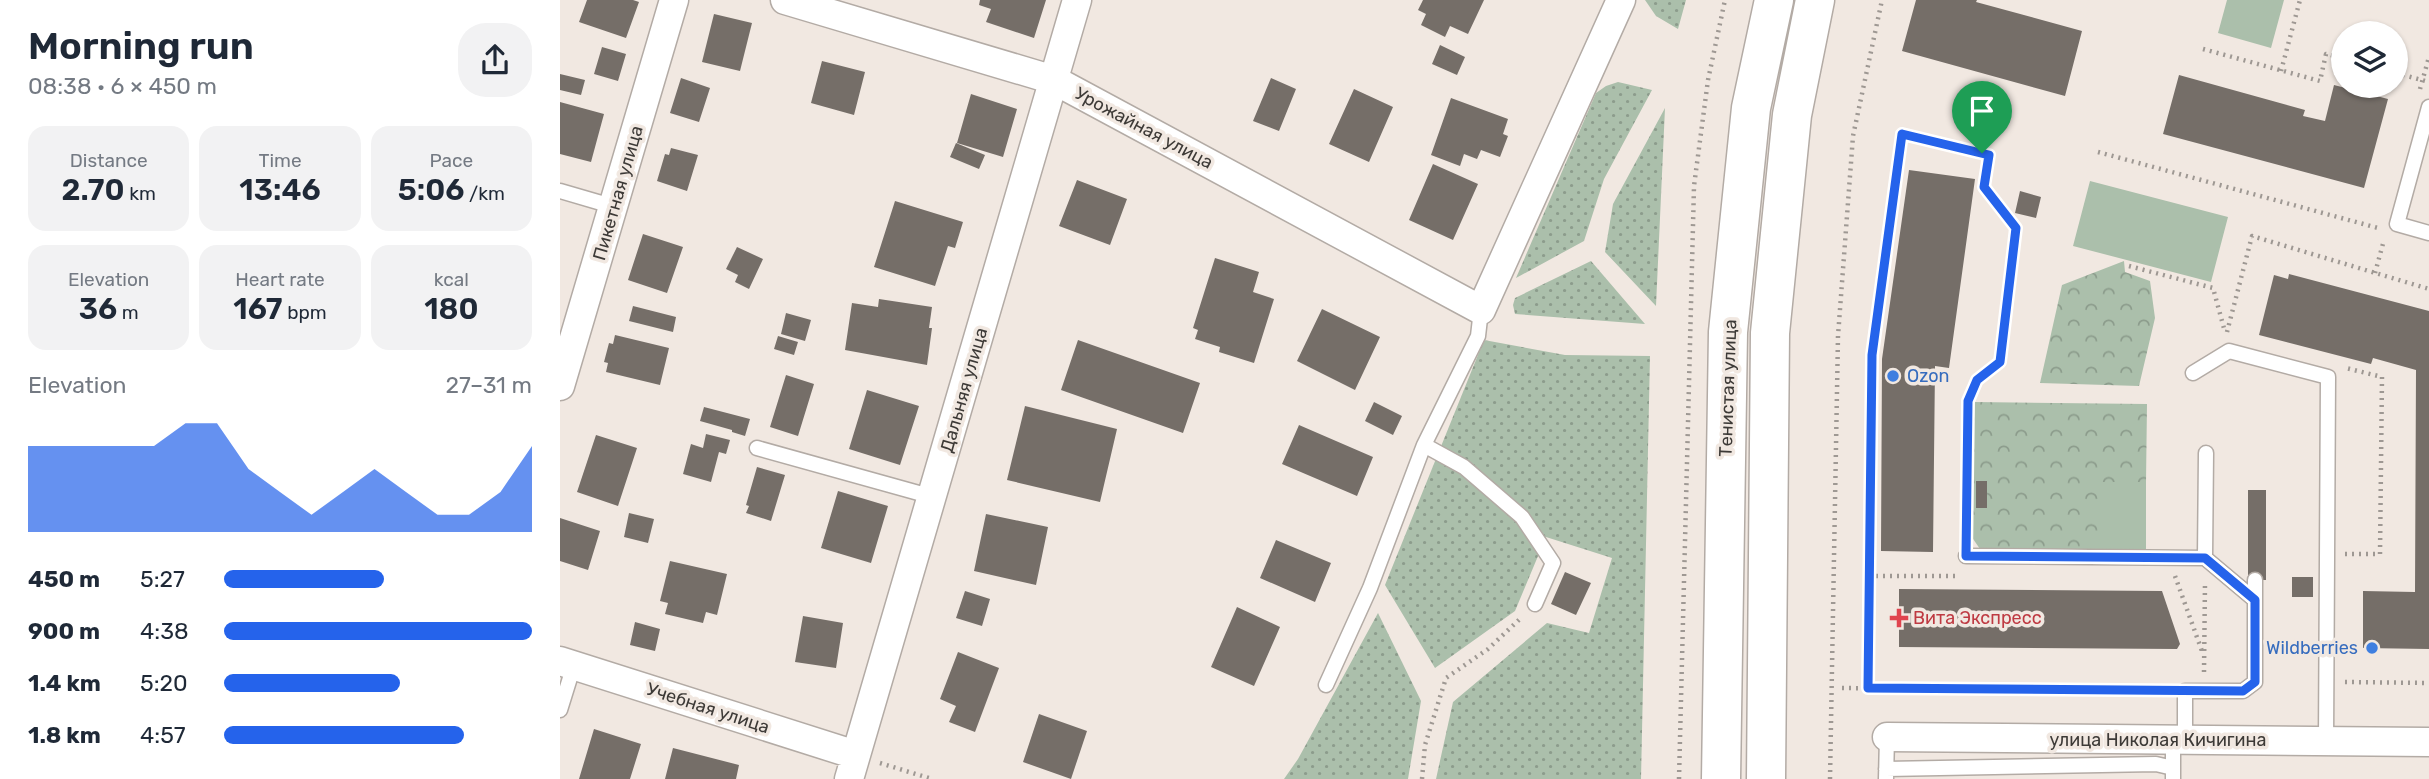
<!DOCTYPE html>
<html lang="en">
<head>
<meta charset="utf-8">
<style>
	body { margin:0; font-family:Rubik,sans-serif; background:#f2f2f3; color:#1f2937; height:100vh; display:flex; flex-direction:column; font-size:26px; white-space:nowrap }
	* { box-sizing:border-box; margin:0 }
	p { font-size:23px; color:#747a83 }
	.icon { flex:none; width:38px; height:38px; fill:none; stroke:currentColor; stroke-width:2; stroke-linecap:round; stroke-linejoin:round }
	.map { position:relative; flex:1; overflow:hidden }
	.panel { display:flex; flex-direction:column; background:#fff; width:560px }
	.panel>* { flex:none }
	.fabs { position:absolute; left:1771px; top:21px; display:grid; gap:14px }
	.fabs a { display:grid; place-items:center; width:77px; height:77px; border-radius:50%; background:#fff; box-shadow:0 2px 5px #0004; font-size:35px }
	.pin { position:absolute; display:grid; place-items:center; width:60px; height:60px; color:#fff; margin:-72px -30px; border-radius:50% 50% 50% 0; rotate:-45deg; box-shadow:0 0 7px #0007 }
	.pin .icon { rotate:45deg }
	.round { display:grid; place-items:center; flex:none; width:74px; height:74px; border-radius:28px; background:#f2f2f3 }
	.overview { display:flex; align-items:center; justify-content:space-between; height:119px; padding:0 28px }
	h1 { font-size:38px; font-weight:600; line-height:52px }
	.figures { display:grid; grid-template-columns:repeat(3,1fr); gap:10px; height:119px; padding:7px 28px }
	.figures div { display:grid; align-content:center; border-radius:18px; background:#f2f2f3; text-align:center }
	.figures b { font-size:30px; font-weight:600 }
	.figures small { font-size:19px; font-weight:400 }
	.figures p { font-size:19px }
	.chart { height:196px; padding:14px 28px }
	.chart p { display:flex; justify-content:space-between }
	.chart svg { width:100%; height:126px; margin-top:7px; fill:#2563eb; opacity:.7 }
	ul { padding:0 28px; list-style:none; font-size:23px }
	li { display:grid; grid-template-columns:112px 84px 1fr; align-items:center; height:52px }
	li i { height:18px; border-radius:9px; background:#2563eb }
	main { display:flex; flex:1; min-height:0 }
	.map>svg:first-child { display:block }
	.grass { fill:url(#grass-dots) }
	.forest { fill:url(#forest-crowns) }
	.pitch { fill:#abbfab }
	.building { fill:#756e68 }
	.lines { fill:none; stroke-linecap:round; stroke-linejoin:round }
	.service-casing { stroke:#b3aba5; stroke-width:17 }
	.minor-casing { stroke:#b3aba5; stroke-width:31 }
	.secondary-casing { stroke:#b3aba5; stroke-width:41 }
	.path { stroke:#9e9893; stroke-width:4.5; stroke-dasharray:2 5; stroke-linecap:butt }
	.service { stroke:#fff; stroke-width:14 }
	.minor { stroke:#fff; stroke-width:28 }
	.secondary { stroke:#fff; stroke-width:38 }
	.route-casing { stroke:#fff; stroke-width:14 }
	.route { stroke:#2563eb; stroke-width:9 }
	.shop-dot { fill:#3f7fe0; stroke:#f1e8e1; stroke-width:2.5 }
	.health-dot { fill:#e0444e; stroke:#f1e8e1; stroke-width:2.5 }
	.labels { text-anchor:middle; stroke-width:7; stroke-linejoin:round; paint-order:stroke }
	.street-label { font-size:18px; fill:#3d3a37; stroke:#f1e8e1 }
	.shop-label { font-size:18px; fill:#366cbe; stroke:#f1e8e1; text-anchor:start }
	.health-label { font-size:18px; fill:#be3a42; stroke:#f1e8e1; text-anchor:start }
</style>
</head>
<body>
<main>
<section class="panel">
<div class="overview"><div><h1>Morning run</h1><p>08:38 · 6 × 450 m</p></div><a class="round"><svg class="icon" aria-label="share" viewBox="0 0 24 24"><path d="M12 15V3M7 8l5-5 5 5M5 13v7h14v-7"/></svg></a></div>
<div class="figures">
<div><p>Distance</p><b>2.70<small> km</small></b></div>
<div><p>Time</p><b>13:46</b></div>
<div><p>Pace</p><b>5:06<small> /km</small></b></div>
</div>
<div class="figures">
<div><p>Elevation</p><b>36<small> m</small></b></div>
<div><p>Heart rate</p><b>167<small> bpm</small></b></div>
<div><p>kcal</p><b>180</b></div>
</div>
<div class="chart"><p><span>Elevation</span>27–31 m</p>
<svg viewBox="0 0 160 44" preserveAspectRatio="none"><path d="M0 44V14L10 14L20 14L30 14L40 14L50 6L60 6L70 22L80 30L90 38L100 30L110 22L120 30L130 38L140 38L150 30L160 14V44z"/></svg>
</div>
<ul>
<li><b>450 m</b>5:27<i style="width:52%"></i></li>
<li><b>900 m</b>4:38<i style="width:100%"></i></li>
<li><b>1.4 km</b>5:20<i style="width:57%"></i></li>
<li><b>1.8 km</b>4:57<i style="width:78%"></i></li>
</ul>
</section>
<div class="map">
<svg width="1869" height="779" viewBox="0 0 1869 779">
	<defs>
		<pattern id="grass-dots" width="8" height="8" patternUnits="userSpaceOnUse" patternTransform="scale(1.75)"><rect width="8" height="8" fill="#abbfab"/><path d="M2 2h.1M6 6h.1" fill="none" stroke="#8c9c8c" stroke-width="1.8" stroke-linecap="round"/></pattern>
		<pattern id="forest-crowns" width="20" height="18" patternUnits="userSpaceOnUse" patternTransform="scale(1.75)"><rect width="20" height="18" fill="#abbfab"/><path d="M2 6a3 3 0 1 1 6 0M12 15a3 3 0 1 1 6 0" fill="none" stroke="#8c9c8c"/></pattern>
	</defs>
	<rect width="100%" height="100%" fill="#f1e8e1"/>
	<path class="grass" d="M1085,0h41l-8,29 -22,-13z
		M1058,82l34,8 -48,89 -20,62 -68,37 80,-185 10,-7z
		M1105,108l-9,198 -51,-54 8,-48z
		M1031,261l54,63 -130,-10 -2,-9 2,-7z
		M924,340l81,15 85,1 -9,423h-205l17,-77 94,-79 42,10 23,-75 -66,-21 -31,74 -80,57 -50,-83z
		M818,613l43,88 -13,78h-124l14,-20z"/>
	<path class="forest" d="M1564,261l1,11 25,9 5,37 -16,68 -99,-3 22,-98z
		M1414,402l173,2 -1,78h-44v68l-122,-1 -11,-16 1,-122z"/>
	<path class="pitch" d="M1667,0h57l-13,48 -53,-15z
		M1530,181l138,36 -17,65 -138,-36z
		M1542,482h44v68h-44z"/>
	<path class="building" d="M27,0h46l6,2 -13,36 -47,-16z
		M420,0h66l-12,38 -48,-16 5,-13 -12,-4z
		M863,0h61l-16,34 -18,-8 -5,11 -24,-12 5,-11 -8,-4z
		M1356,0h61l-1,2 106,29 -17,65 -163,-45z
		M154,14l38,9 -12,48 -38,-9z
		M880,45l25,12 -8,18 -25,-11z
		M42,47l24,7 -8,27 -24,-7z
		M262,61l43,11 -11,43 -43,-12z
		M0,74l25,6 -4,15 -21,-5z
		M1619,75l126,35 -2,6 22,5 9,-36 54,14 -24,89 -201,-54z
		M121,78l29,10 -11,34 -29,-9z
		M711,78l25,11 -17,42 -26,-10z
		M794,89l39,18 -24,55 -40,-18z
		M411,94l46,15 -14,48 -46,-14z
		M891,98l57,21 -5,15 5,2 -8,21 -19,-7 -4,9 -13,-5 -4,12 -29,-11z
		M0,102l44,12 -13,48 -31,-8z
		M396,143l29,12 -6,14 -29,-12z
		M111,148l27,7 -11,36 -30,-10 8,-27 4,1z
		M873,164l45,20 -25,56 -44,-20z
		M1349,170l66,9 -26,189 -14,-2 -2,186 -52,-1 1,-192z
		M517,180l50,19 -17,46 -51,-19z
		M1460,191l21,6 -5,21 -21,-5z
		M335,201l68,21 -8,26 -7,-2 -13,40 -61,-19z
		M83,234l40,13 -16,46 -39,-13z
		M177,247l26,12 -14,30 -14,-7 3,-7 -12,-6z
		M655,258l44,14 -6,20 21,7 -20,64 -35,-11 1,-5 -25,-8 3,-9 -5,-2z
		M1729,274l140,37v338l-66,-1v-57l52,1 1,-222 -43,-12 -2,6 -112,-29 15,-60 14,4z
		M319,299l53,8 -3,21h3l-5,37 -82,-15 7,-47 26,4z
		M73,306l43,11 -3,15 -44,-11z
		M762,309l58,28 -25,53 -58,-29z
		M226,313l25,7 -6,21 -24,-7z
		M55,335l54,13 -9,37 -54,-13 2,-9 -4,-1 5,-19 4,1z
		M218,336l20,6 -4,13 -20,-6z
		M518,340l122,43 -17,50 -122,-43z
		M226,375l28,9 -16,52 -28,-9z
		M307,390l52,16 -19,59 -51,-16z
		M814,402l28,14 -9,19 -28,-14z
		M465,406l92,23 -17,73 -93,-22z
		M144,407l46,12 -5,17 -13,-4v-2l-32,-9z
		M739,425l74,32 -16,39 -75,-32z
		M146,434l24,6 -4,14 -7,-2 -8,30 -28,-8 8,-30 12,4z
		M36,435l41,13 -19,58 -41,-14z
		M197,467l28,8 -14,46 -25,-8 3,-7 -3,-1z
		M1416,481h11v27h-11z
		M1688,490h18v90h-18z
		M278,491l50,15 -17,57 -50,-15z
		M69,513l25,6 -6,24 -24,-6z
		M426,514l62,13 -12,58 -62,-14z
		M0,518l40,13 -12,39 -28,-9z
		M716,540l55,23 -16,39 -55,-24z
		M110,561l57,13 -10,41 -11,-3 -3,11 -38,-9 3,-11 -8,-2z
		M1005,572l26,11 -15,32 -25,-11z
		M1732,577h21v20h-21z
		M1339,589l263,2 18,53 -3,5 -278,-2z
		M405,591l25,8 -8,27 -26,-8z
		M677,607l43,20 -26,59 -43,-19z
		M243,616l40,7 -7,45 -41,-6z
		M75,622l25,7 -5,22 -25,-6z
		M398,652l41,16 -24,64 -26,-10 7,-16 -16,-7z
		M479,714l48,17 -16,48 -48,-17z
		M34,729l47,15 -11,35h-51z
		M113,748l66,17 -3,14h-71z"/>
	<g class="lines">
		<g class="service-casing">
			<path id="service" d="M1869,107l-32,117 32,9
				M0,191l55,16
				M1633,373l36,-22 99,26 -2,364
				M864,445l40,22 58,50 31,46 -18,41
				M197,448l176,49
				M1406,556l239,2
				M1695,580v20
				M766,685l44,-97 54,-143 54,-109 3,-26
				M0,710l14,-45
				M1625,740v-49h58l12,-9v-82l-50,-42 1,-105
				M1326,769l270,-5 17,4
				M1326,779l1,-42
				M1613,779v-39"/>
		</g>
		<g class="minor-casing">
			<path id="minor" d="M225,0l269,80 427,230 140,-310
				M0,386l114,-386
				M0,661l296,94
				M1327,737l542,5
				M289,779l228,-779"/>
		</g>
		<g class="secondary-casing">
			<path id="secondary" d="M1161,779l7,-447 23,-224 23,-108
				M1206,779l4,-446 22,-218 23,-115"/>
		</g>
		<path class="path" d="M1643,49l117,32 6,-27 17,4
			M1721,71l19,-71
			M1836,73l33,9
			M1860,89l9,-32
			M1538,152l280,76
			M1569,266l84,22 12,44
			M1815,273l9,-33
			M1667,332l25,-96 177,53
			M1785,554h35l2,-177 -36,-9
			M1309,576h91
			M1615,576l28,78
			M1644,672l1,-89
			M1785,682l84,1
			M1282,688l325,3
			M1308,688l4,-333 30,-221 87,21 -5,32 32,41 -16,134 -23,18 -9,21 -2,136
			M320,763l52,16
			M862,779l3,-34 21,-67 42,-29 34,-32
			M1119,779l15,-593 14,-106 17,-80
			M1270,779l8,-443 15,-200 29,-136"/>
		<use href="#service" class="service"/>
		<use href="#minor" class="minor"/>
		<use href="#secondary" class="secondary"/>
	</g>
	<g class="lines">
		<g class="route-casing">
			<path id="route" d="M1342,134l87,21 -5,32 32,41 -16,134 -23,18 -9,21 -2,155 239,2 50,42v82l-12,9 -375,-3 4,-333z"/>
		</g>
		<use href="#route" class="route"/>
	</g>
	<g class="shop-dot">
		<circle cx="1333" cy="376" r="7"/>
		<circle cx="1812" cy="648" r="7"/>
	</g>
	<path class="health-dot" d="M1335.5 607.5h7v7h7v7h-7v7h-7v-7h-7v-7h7z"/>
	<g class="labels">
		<g class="street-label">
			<text transform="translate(584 128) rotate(28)" y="6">Урожайная улица</text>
			<text transform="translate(58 193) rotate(-74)" y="6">Пикетная улица</text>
			<text transform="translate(1168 388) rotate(-88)" y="6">Тенистая улица</text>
			<text transform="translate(404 390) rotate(-74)" y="6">Дальняя улица</text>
			<text transform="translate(148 708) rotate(18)" y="6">Учебная улица</text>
			<text x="1598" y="746">улица Николая Кичигина</text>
		</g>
		<g class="shop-label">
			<text x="1347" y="382">Ozon</text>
			<text x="1798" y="654" text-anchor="end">Wildberries</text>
		</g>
		<g class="health-label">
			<text x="1353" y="624">Вита Экспресс</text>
		</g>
	</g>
</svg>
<div class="fabs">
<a><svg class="icon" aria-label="layers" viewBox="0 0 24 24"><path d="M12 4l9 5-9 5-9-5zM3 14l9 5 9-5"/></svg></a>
</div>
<div class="pin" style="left:1422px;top:153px;background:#1e9e55"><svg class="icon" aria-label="arrive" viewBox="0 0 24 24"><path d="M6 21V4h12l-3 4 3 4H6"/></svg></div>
</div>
</main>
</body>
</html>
